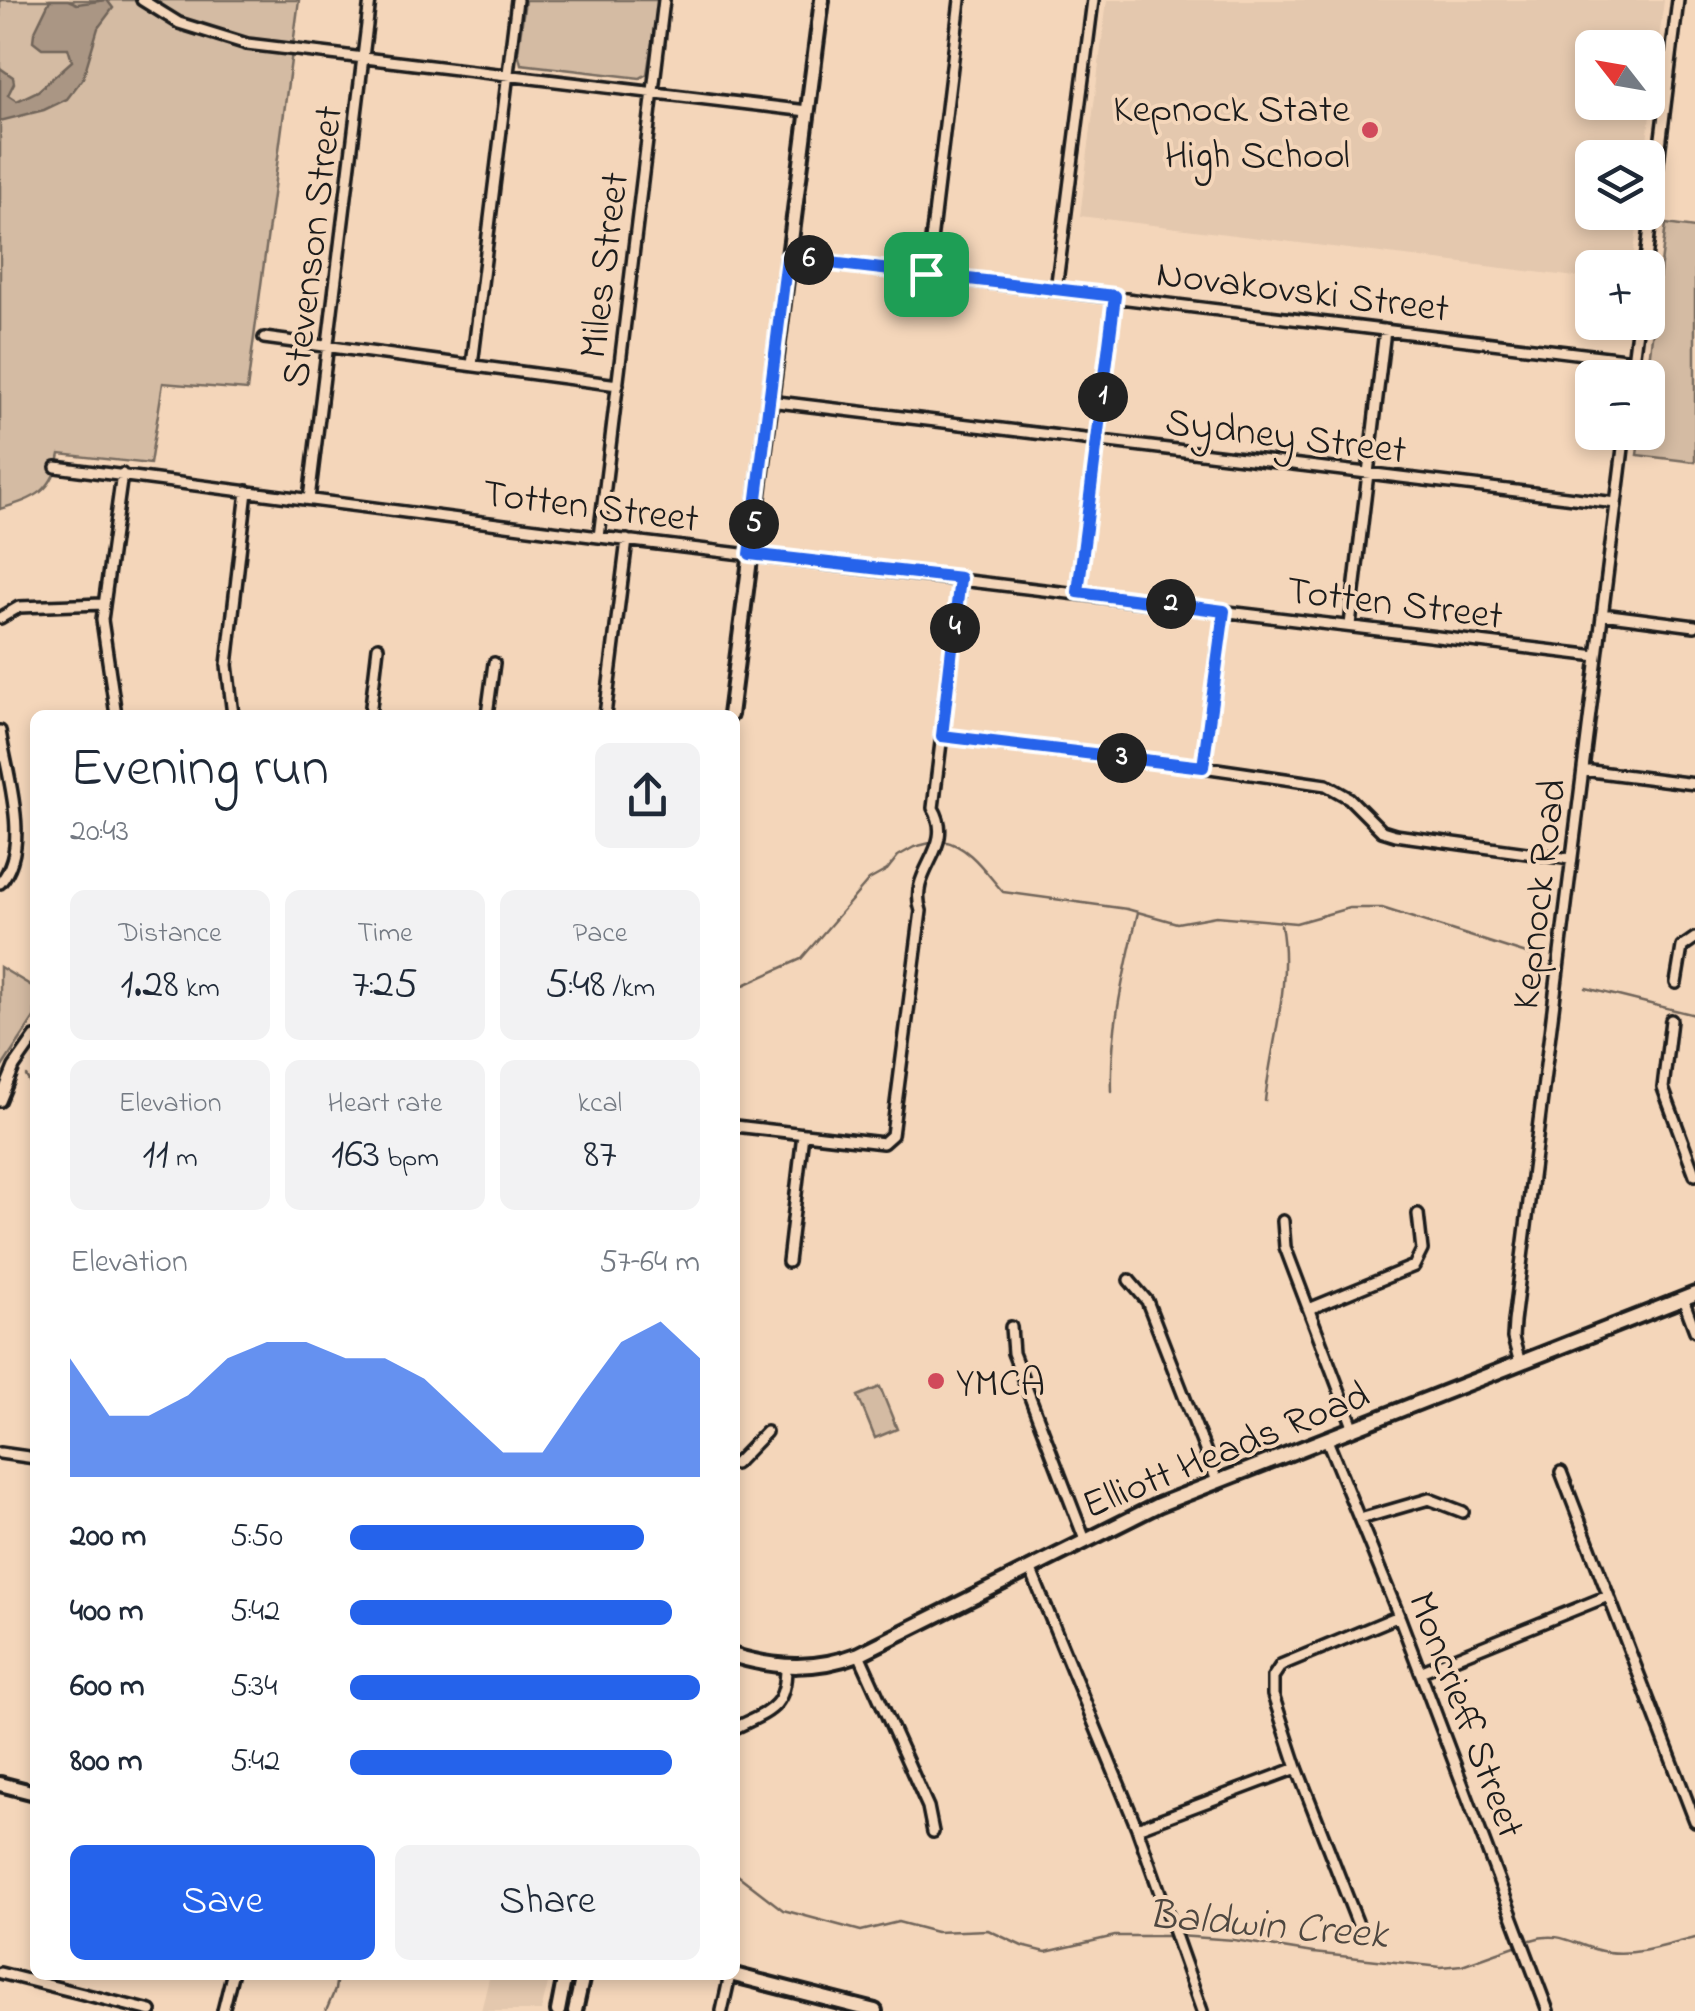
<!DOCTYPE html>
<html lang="en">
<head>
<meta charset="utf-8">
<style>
	body { margin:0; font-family:"Indie Flower",sans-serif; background:#f2f2f3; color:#1f2937; height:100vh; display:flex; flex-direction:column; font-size:38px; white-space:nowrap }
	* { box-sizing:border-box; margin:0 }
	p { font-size:32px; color:#747a83 }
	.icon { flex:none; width:55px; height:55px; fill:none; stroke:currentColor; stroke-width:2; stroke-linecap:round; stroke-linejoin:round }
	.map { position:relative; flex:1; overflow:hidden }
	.details { position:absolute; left:30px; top:710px; width:710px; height:1270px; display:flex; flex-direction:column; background:#fff; border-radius:15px; box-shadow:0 5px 15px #0003 }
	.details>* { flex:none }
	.needle { width:65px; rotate:301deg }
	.tools { position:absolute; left:1575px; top:30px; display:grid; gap:20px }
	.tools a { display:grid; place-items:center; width:90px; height:90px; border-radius:15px; background:#fff; box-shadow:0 5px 15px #0003; font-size:50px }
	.pin { position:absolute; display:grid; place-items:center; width:85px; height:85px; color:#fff; margin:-42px; border-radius:20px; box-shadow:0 5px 15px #0006 }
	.km { position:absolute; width:50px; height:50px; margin:-25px; border-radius:50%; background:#222; color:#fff; font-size:28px; line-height:50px; text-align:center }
	.round { display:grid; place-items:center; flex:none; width:105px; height:105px; border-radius:15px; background:#f2f2f3 }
	.headline { display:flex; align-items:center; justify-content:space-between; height:170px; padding:0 40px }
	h1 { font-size:55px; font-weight:600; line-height:75px }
	.stats { display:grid; grid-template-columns:repeat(3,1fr); gap:15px; height:170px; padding:10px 40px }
	.stats div { display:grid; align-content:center; border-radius:15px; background:#f2f2f3; text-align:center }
	.stats b { font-size:42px; font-weight:600 }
	.stats small { font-size:28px; font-weight:400 }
	.stats p { font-size:28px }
	.chart { height:280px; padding:20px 40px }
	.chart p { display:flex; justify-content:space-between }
	.chart svg { width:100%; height:180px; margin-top:10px; fill:#2563eb; opacity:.7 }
	.button { display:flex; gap:20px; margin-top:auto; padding:20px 40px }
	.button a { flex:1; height:115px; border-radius:15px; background:#2563eb; color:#fff; font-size:40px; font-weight:600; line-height:115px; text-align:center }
	.button a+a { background:#f2f2f3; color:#1f2937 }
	ul { padding:0 40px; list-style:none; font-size:32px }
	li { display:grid; grid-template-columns:160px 120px 1fr; align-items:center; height:75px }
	li i { height:25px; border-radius:12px; background:#2563eb }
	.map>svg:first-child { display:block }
	.built { fill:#e4c8ae; fill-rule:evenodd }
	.green { fill:#d4bba3; stroke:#786c60; stroke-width:2.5 }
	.water { fill:#aa9684; stroke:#71655a; stroke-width:2.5 }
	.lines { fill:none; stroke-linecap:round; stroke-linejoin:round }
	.stream { stroke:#71655a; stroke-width:2.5 }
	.street-casing { stroke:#1c1c1c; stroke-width:16 }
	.secondary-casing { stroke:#1c1c1c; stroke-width:20 }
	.street { stroke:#f4d6ba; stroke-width:9 }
	.secondary { stroke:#f4d6ba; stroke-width:12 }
	.route-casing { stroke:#fff; stroke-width:20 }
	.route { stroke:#2563eb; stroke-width:12 }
	.poi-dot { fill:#d1495b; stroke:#f4d6ba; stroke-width:4 }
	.labels { text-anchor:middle; stroke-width:8; stroke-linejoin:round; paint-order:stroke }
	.poi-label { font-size:40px; fill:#1c1c1c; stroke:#f4d6ba; text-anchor:end }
	.street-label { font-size:40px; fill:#1c1c1c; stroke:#f4d6ba }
	.water-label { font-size:42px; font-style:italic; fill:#4e4740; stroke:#f4d6ba }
</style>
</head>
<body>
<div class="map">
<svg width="1695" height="2011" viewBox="0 0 1695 2011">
	<rect width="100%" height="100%" fill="#f4d6ba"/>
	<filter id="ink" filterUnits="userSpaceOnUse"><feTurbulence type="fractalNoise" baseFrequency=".01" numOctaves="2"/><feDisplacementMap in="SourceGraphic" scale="20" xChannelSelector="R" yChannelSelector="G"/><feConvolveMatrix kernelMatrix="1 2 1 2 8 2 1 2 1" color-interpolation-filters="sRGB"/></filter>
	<g filter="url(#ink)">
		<path class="built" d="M1107,0h557l-19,157 -53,1v54l47,1 -7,54 -40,1v11l-512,-63zM1592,48h56v54h-56z
			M490,1975h60l-9,36h-60z"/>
		<path class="green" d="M0,0h299l-52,390 -84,-7 -13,81 -90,-10c-7,39 -25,44 -60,55z
			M525,0h134l-12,74 -7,4 -119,-14 -3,-12z
			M1666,224l29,4v234l-58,-7 3,-22 8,-1 -1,-55z
			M0,967l35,21v29l-35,53z
			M880,1387l17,42 -22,9 -17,-42z"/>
		<path class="water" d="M50,0h18l9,4 30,-4 6,8 -15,20 -15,50 -16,21 -23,11 -44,11v-53l13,9 1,6 -6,12 9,6 21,-10 34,-30 -4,-13h-26l-9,-7 1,-8z"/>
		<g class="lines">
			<path class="stream" d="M943,841c27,5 43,32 60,51l124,17 50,14 39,-7 80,7 53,-15h33l160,51
				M1586,988l109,27
				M735,989l66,-30 68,-79 18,-10 11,-14 16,-9 20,-5
				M0,1062h1
				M26,1076l9,15
				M1112,1092c-2,-63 12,-119 26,-180
				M1265,1101c6,-58 27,-118 16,-176
				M735,1873l48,37 78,21 37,-9 38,10 52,-2 34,16 24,6 69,-16h55
				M1178,1936l56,4 79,13 128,14 21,-2 53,-19
				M1531,1940c31,-11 46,8 77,12 28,4 60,-7 87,-14
				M326,2011l9,-21 2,-15"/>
			<g class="street-casing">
				<path id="street" d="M142,0l37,23 68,21 560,67
					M787,258l846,102
					M1645,268l33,-268
					M927,274l33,-274
					M1056,290l37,-290
					M264,338l354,47
					M472,365l45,-365
					M1631,378l7,-56
					M769,401l847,102
					M56,467l543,70 998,119
					M309,499l61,-499
					M599,537l65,-537
					M1078,592l37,-296
					M1602,614l93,12
					M0,618l19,-11 84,-3
					M1350,625l35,-295
					M116,715l-14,-95 20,-146
					M233,715l-6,-50 20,-174
					M370,715l8,-68
					M487,715l7,-52
					M605,715l22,-175
					M0,731c7,45 32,115 0,152
					M941,736l262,31 123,18 23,13 33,33 13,4 176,24
					M1203,767l21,-156
					M1583,770l112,14
					M1676,983l6,-36 13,-9
					M1671,1020l-8,68 32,87
					M0,1101l14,-34 21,-30
					M735,1126l148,17 9,-8 29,-224c-14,-40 36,-63 12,-103l28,-229
					M1283,1221l2,26 69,182
					M788,1262l15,-128
					M1129,1280l18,21 70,180
					M1683,1299l12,32
					M1309,1309l105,-43 8,-16 -4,-36
					M1011,1327l2,26 72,187
					M1520,1363l-7,-25 1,-16 111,-890
					M1327,1440l72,176 149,395
					M0,1453l35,5
					M735,1464l31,-32
					M1561,1472l134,349
					M1360,1519l69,-20 34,13
					M1030,1568l107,260 65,183
					M859,1654l69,153 5,25
					M1420,1672l188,-76
					M735,1728c34,-17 51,-19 51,-61
					M1137,1828l160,-60
					M1359,1927l-62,-159 -24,-73v-18l8,-12 118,-49
					M0,1973l151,38
					M223,2011l9,-36
					M722,2011l8,-36"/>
			</g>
			<g class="secondary-casing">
				<path id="secondary" d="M730,715l92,-715
					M735,1656c43,13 82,14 124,-2l299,-149 537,-211
					M0,1784l35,9
					M734,1975l141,36
					M558,2011l7,-36
					M575,2011l8,-36"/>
			</g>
			<use href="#street" class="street"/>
			<use href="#secondary" class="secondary"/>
		</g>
	</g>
	<g class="lines" filter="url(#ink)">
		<g class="route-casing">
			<path id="route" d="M787,258l328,38 -37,296 146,19 -21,156 -261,-31 18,-158 -210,-24z"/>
		</g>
		<use href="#route" class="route"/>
	</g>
	<g class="poi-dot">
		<circle cx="1370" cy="130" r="10"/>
		<circle cx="936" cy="1381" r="10"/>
	</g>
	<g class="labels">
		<g class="poi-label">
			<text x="1350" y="121">Kepnock State<tspan x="1350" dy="46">High School</tspan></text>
			<text x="956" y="1395" text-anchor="start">YMCA</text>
		</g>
		<g class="street-label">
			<text transform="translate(310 246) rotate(-83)" y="14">Stevenson Street</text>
			<text transform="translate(602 265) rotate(-83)" y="14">Miles Street</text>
			<text transform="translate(1303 289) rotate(7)" y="14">Novakovski Street</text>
			<text transform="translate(1286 434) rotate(7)" y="14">Sydney Street</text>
			<text transform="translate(591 504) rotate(7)" y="14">Totten Street</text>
			<text transform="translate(1395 601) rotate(7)" y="14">Totten Street</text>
			<text transform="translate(1537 894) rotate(-83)" y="14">Kepnock Road</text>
			<text transform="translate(1225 1448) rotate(-22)" y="14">Elliott Heads Road</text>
			<text transform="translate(1468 1714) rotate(69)" y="14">Moncrieff Street</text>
		</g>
		<g class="water-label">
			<text transform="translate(1268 1922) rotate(5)" y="15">Baldwin Creek</text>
		</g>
	</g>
</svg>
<div class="tools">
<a><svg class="needle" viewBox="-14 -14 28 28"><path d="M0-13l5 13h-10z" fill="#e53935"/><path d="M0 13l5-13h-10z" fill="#747a83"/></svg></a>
<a><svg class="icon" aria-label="layers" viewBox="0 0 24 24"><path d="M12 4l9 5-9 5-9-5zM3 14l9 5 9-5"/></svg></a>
<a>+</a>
<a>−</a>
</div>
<div class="pin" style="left:926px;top:274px;background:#1e9e55"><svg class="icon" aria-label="arrive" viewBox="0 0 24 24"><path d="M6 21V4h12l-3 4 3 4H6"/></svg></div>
<b class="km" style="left:1103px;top:397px">1</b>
<b class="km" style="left:1171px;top:604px">2</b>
<b class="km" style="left:1122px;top:758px">3</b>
<b class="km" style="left:955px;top:628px">4</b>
<b class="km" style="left:754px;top:524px">5</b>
<b class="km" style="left:809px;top:260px">6</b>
<section class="details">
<div class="headline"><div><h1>Evening run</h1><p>20:43</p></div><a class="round"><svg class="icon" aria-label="share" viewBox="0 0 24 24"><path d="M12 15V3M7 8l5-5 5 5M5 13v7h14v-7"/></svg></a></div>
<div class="stats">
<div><p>Distance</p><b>1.28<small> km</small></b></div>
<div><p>Time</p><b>7:25</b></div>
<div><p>Pace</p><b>5:48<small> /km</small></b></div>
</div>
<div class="stats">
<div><p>Elevation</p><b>11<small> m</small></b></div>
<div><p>Heart rate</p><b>163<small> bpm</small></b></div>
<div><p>kcal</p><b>87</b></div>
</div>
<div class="chart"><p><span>Elevation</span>57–64 m</p>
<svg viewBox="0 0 160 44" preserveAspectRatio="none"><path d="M0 44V15L10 29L20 29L30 24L40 15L50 11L60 11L70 15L80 15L90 20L100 29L110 38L120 38L130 24L140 11L150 6L160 15V44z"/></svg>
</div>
<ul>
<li><b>200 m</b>5:50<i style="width:84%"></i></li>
<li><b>400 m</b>5:42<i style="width:92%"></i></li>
<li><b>600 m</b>5:34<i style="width:100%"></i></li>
<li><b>800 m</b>5:42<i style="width:92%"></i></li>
</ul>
<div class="button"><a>Save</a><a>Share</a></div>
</section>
</div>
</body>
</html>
